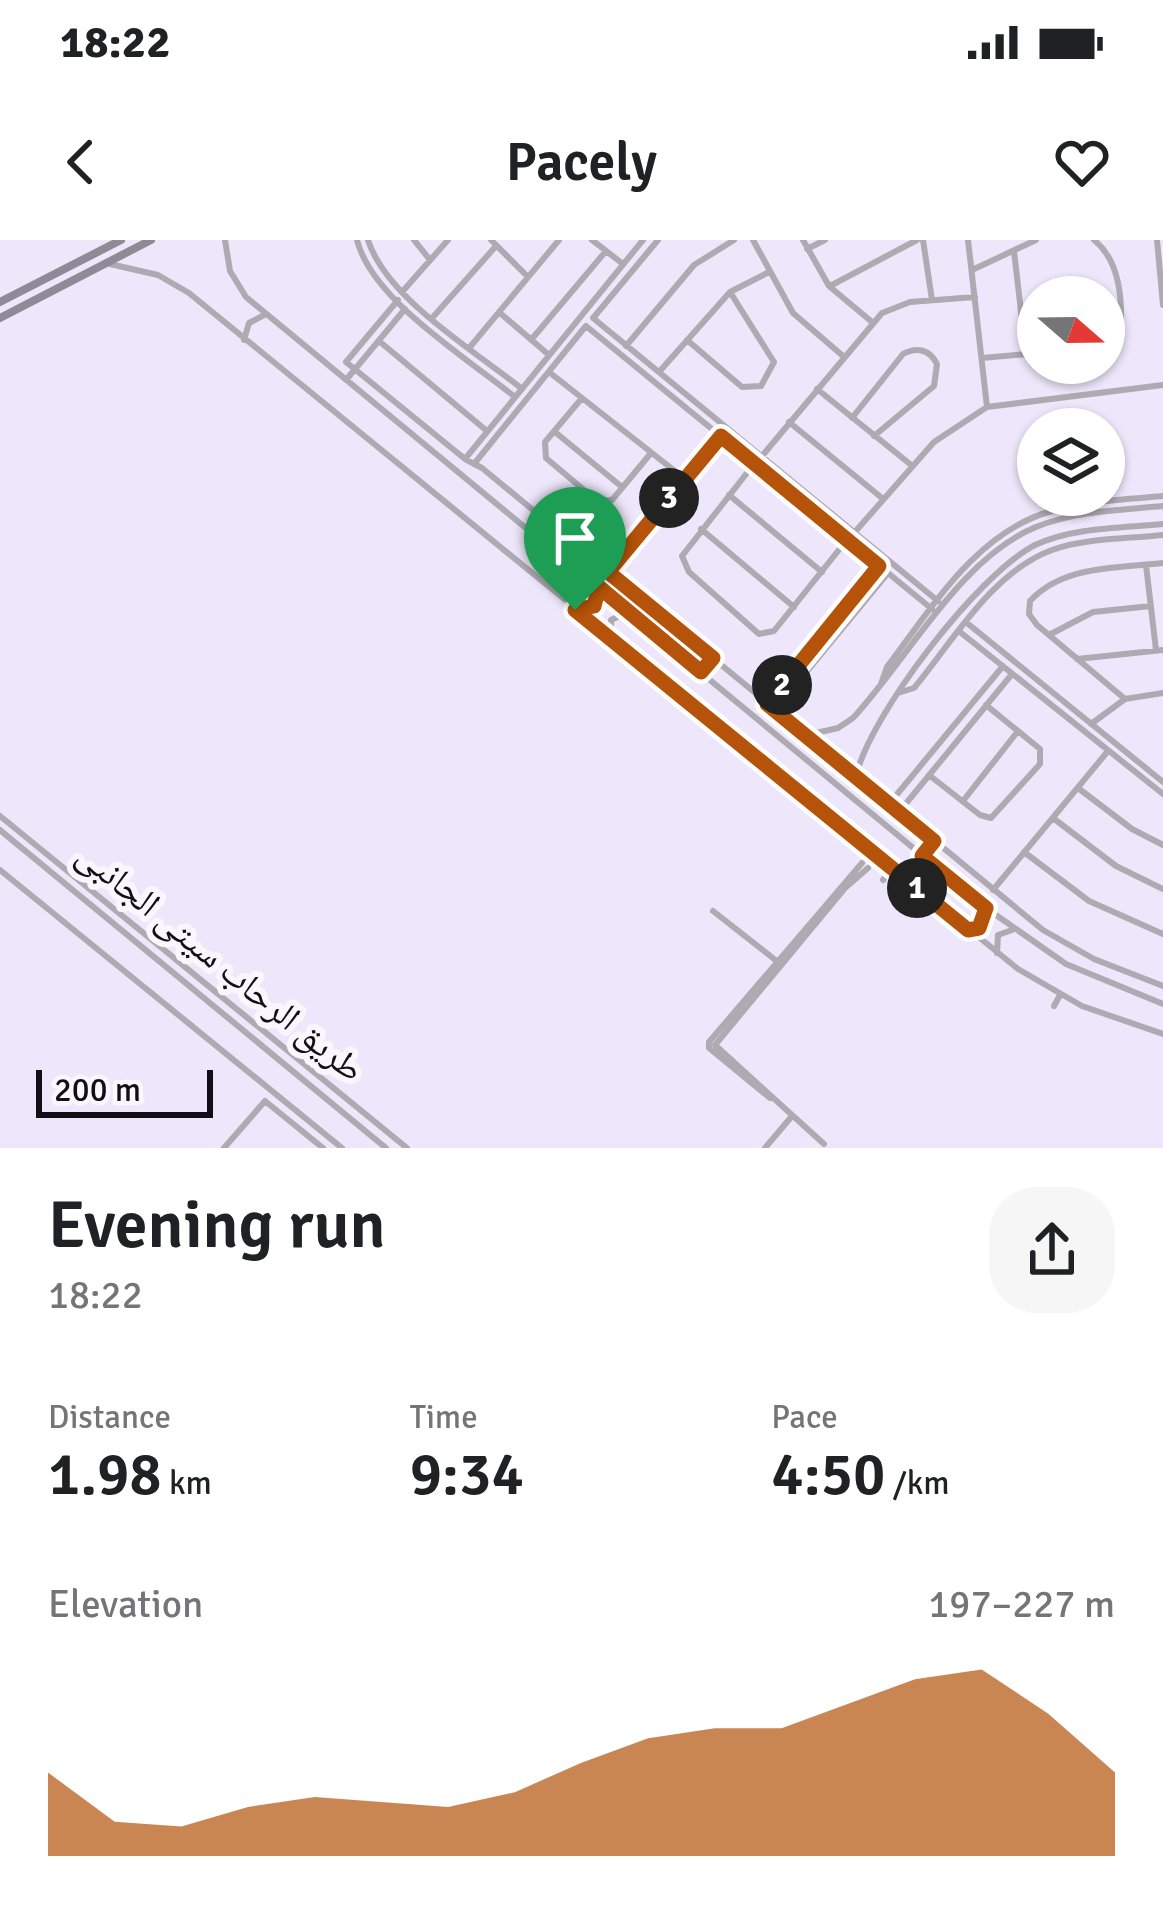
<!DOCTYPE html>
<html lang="en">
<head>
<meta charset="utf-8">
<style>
	body { margin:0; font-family:Signika,"Noto Naskh Arabic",sans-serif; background:#f6f6f6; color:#202124; height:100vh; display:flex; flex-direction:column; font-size:45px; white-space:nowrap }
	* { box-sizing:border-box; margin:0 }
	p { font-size:39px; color:#757577 }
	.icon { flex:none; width:66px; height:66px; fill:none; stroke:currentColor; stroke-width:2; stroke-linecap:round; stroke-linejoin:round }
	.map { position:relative; height:908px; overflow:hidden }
	.details { display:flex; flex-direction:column; background:#fff; flex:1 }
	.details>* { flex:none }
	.needle { width:78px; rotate:110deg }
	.buttons { position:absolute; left:1017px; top:36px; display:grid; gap:24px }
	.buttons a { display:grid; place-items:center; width:108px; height:108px; border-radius:50%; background:#fff; box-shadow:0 3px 9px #0004; font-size:60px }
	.scale { position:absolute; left:36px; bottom:30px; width:177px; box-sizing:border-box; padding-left:12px; border:6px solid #110e15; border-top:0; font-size:33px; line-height:42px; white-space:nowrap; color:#110e15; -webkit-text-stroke:9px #f9f6fe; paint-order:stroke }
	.pin { position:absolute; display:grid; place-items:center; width:102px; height:102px; color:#fff; margin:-123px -51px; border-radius:50% 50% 50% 0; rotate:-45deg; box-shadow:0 0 12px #0007 }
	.pin .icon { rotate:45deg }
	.km { position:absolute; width:60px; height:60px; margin:-30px; border-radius:50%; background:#222; color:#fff; font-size:33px; line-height:60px; text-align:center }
	.round { display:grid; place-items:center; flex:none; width:126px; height:126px; border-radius:48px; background:#f6f6f6 }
	.summary { display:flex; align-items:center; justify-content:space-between; height:204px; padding:0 48px }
	h1 { font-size:66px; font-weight:600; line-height:90px }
	.metrics { display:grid; grid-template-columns:repeat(3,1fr); gap:18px; height:204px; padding:12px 48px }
	.metrics div { display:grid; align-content:center }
	.metrics b { font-size:60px; font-weight:600 }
	.metrics small { font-size:33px; font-weight:400 }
	.metrics p { font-size:33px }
	.chart { height:336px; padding:24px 48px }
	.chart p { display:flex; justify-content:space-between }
	.chart svg { width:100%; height:216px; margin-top:12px; fill:#b45309; opacity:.7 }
	.status { display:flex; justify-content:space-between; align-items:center; height:84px; padding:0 60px; background:#fff; direction:ltr }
	.status svg { height:33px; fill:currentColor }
	header { display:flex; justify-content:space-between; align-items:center; height:156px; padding:0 48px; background:#fff; font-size:54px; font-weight:600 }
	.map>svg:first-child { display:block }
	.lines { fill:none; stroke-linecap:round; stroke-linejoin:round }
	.street { stroke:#adaab2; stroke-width:6 }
	.secondary { stroke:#8f8a96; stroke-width:8 }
	.route-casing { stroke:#fff; stroke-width:24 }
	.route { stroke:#b45309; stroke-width:15 }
	.labels { text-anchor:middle; stroke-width:12; stroke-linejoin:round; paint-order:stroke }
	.street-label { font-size:36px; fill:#110e15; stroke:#f9f6fe }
</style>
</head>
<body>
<div class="status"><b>18:22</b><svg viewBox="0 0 49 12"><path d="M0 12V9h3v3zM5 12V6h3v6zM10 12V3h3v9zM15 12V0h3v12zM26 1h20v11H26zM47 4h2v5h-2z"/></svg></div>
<header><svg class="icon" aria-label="back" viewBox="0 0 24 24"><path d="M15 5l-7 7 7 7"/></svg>Pacely<svg class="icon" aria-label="heart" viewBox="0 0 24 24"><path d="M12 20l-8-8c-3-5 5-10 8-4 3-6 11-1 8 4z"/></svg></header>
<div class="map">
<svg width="1163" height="908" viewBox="0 0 1163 908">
	<rect width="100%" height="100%" fill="#eee6fa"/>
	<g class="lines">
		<path class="street" d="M225,0l5,31 16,26 740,611 80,56 97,40
			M357,0c15,60 110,118 158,157
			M368,0c19,59 106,110 154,149
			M414,0l16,20
			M491,0l36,36
			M592,0l31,24
			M753,0l40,73 50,43
			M803,0l26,46 43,36
			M923,0l9,60
			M968,0l19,167
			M1094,0c28,22 29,67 26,100l-16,7
			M1157,0l6,65
			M807,9l18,-9
			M1014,11l12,104
			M110,24l48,11 31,18 829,676 64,37 81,28
			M972,30l64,-30
			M830,46l87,-46
			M402,52l46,-52
			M499,72l50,43
			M1021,74l17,-2
			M433,77l63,-71
			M594,77l64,-77
			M593,78l345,283
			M586,86l346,283
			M244,100l5,-17 17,-9
			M531,100l75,-89
			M687,100l55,47 19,-1 13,-24 -44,-70
			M379,101l108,90
			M626,106l68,-81 40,-25
			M470,107l89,-107
			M982,118l56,-5
			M346,122l119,97 17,9 561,462 51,29 69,27
			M346,122l52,-62
			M549,132l136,107
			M659,132l71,-80 39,-20
			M346,140l59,-71
			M817,149l93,75
			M582,158l-37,44 1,16 51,43 15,-1 39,-47
			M852,178l51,-64c14,-8 27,-4 34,10l-3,22 -60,50
			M789,182l93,76
			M555,192l67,55
			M762,216l120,-143 28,-11 65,-5
			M465,219l178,-219
			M474,224l111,-137
			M754,224l-72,92 7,16 70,62 15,-3 72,-90
			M729,255l93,77
			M701,289l93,78
			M854,293l80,-91 53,-35 176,-22
			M1146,325l10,85
			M608,332l113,-136
			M579,371l15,-5 5,-17
			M967,383l196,159
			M960,392l203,162
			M1049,395l44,-23 58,-6
			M611,396v-16l15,-7
			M1077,419l86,-9
			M881,444l6,-17c44,-58 90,-136 165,-156 36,-10 75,-12 111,-15
			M898,453l16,-5c39,-47 78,-116 138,-138 33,-12 75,-11 111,-15
			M1125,459l-88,-74 -8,-11 1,-13c33,-36 88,-33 133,-38
			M768,462l111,-136
			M775,470l112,-136
			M1091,484l34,-25 38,-6
			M807,495l31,-7 15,-10c55,-59 107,-160 183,-191 39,-16 85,-17 127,-21
			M929,535l51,40 11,3 49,-54v-15l-54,-44
			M856,536c14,-61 122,-202 179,-231 38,-18 87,-17 128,-21
			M1078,548l54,41 31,16
			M963,561l55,-70
			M889,564l114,-138
			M899,572l113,-138
			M0,576l407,332
			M1053,578l63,48 47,23
			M0,590l386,318
			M1024,612l65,49 74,33
			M0,630l342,278
			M883,640l9,-11
			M993,650l115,-139
			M713,671l65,51
			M972,690l11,-6 3,-15
			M997,713l1,-18 14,-5
			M1054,766l6,-11
			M770,858l-61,-50v-6l153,-179
			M824,904l-109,-99 130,-157 23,-20
			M224,908l41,-47 58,47
			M765,908l27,-32"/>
		<path class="secondary" d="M0,62l121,-62
			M0,78l151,-78"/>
	</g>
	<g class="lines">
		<g class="route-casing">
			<path id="route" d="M721,196l158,130 -112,138 167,137 -12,15 64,52 -7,20 -11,2 -393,-320 19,-4 5,-19 102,85 12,-14 -105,-86z"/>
		</g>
		<use href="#route" class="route"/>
	</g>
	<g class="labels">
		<g class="street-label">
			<text transform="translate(221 721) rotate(39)" y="13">طريق الرحاب سيتى الجانبى</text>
		</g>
	</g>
</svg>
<div class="buttons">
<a><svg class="needle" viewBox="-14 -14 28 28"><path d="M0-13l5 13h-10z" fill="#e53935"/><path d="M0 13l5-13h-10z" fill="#757577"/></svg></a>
<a><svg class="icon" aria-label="layers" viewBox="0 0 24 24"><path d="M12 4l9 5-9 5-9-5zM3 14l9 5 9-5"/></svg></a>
</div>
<div class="scale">200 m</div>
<div class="pin" style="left:575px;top:370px;background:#1e9e55"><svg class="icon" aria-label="arrive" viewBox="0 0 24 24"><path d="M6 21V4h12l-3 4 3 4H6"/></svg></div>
<b class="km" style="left:917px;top:648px">1</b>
<b class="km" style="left:782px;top:445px">2</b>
<b class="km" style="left:669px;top:258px">3</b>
</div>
<section class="details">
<div class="summary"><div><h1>Evening run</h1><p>18:22</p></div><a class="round"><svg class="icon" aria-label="share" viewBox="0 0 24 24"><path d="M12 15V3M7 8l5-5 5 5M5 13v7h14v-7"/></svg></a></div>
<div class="metrics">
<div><p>Distance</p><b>1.98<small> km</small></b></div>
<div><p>Time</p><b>9:34</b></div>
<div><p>Pace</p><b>4:50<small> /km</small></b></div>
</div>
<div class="chart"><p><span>Elevation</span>197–227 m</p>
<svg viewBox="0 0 160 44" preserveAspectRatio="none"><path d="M0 44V27L10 37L20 38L30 34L40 32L50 33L60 34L70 31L80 25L90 20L100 18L110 18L120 13L130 8L140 6L150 15L160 27V44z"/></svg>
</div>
</section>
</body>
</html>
